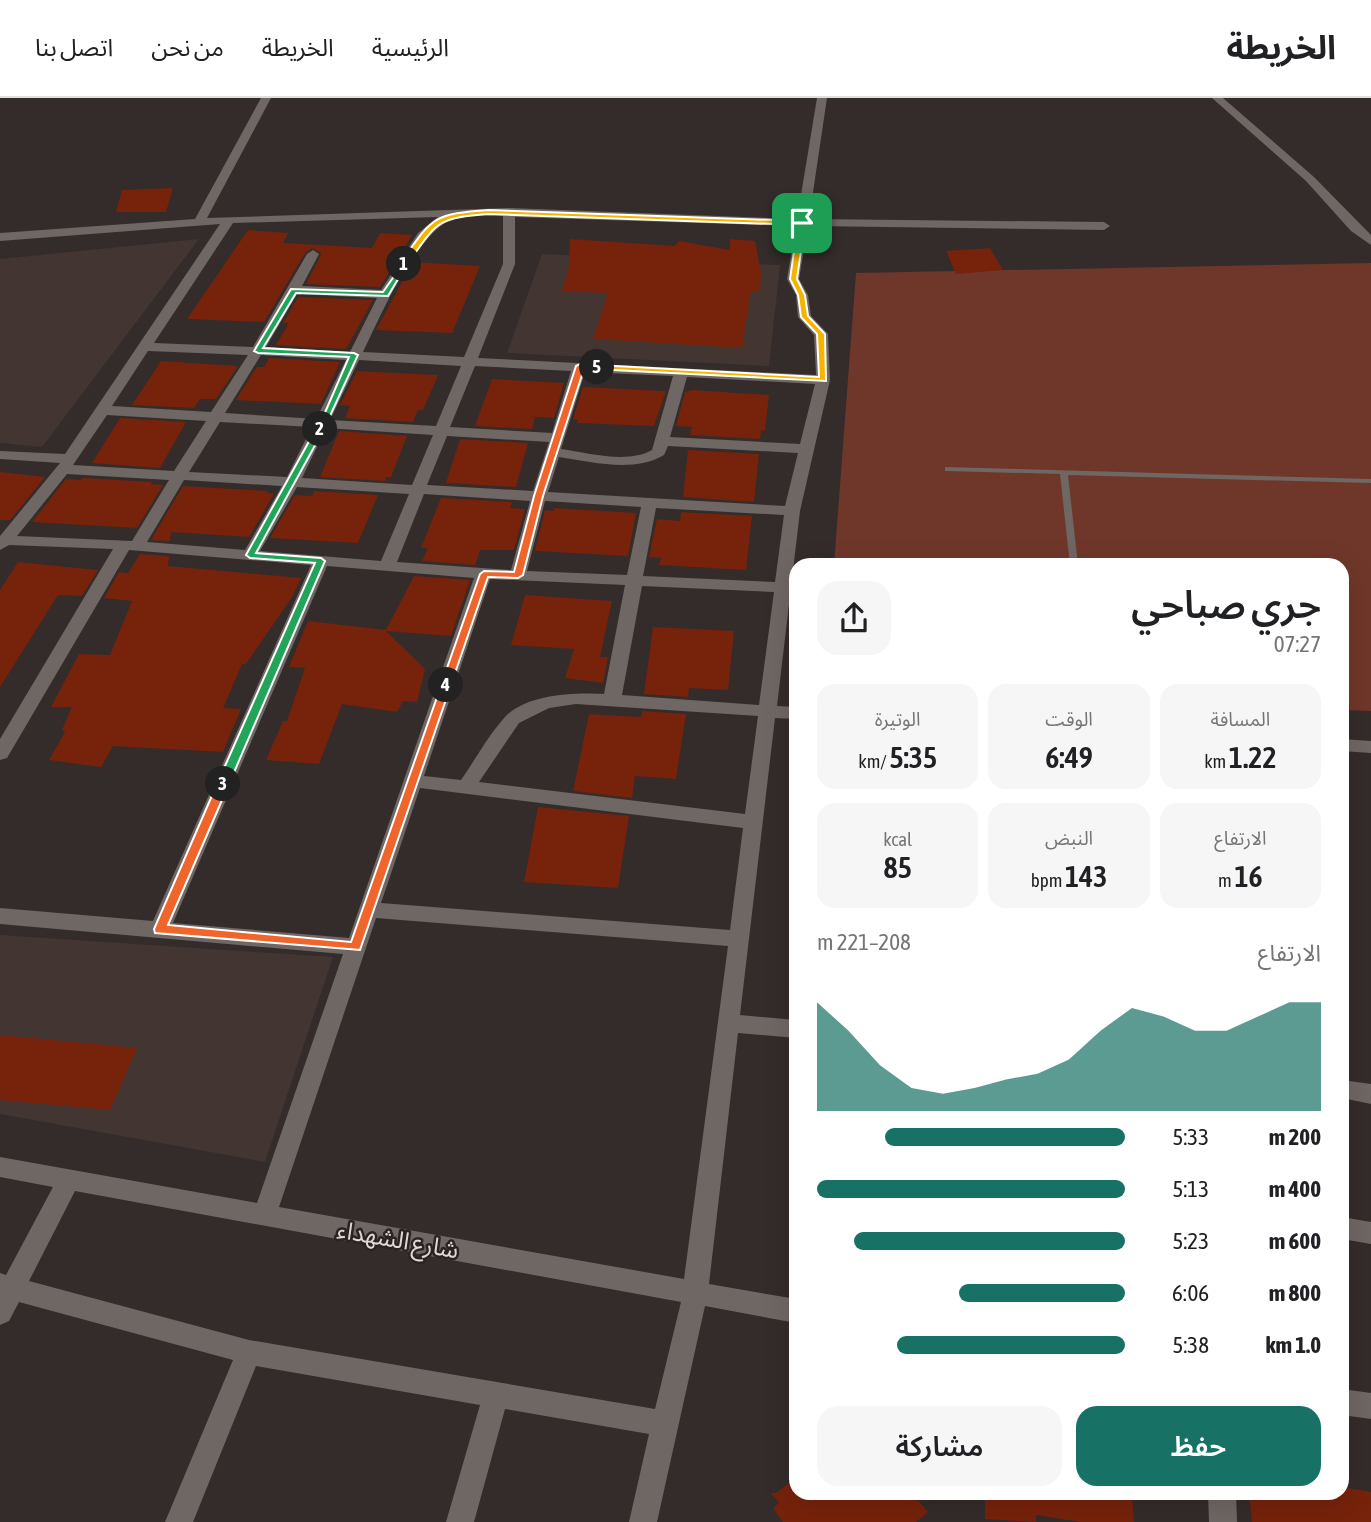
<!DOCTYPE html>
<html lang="ar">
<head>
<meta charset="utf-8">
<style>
	body { margin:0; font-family:"Asap Condensed","Noto Sans Arabic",sans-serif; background:#f6f6f6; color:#202124; direction:rtl; height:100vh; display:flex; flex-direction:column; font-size:26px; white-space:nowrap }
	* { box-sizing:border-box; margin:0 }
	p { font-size:23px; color:#757577 }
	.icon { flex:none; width:38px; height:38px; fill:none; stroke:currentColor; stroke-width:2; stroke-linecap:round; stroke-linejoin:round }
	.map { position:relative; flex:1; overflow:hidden; direction:ltr }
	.details { position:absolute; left:789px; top:460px; width:560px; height:942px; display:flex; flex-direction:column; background:#fff; border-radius:21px; box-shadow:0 7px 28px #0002; direction:rtl }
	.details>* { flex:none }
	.pin { position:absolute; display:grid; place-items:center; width:60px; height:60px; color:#fff; margin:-30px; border-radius:14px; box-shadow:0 4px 10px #0006 }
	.km { position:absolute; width:35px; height:35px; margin:-18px; border-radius:50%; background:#222; color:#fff; font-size:19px; line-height:35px; text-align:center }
	.round { display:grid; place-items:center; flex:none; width:74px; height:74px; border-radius:21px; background:#f6f6f6 }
	.summary { display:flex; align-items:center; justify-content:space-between; height:119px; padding:0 28px }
	h1 { font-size:38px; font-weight:600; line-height:52px }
	.stats { display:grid; grid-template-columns:repeat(3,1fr); gap:10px; height:119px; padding:7px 28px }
	.stats div { display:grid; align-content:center; border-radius:18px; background:#f6f6f6; text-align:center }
	.stats b { font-size:30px; font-weight:600 }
	.stats small { font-size:19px; font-weight:400 }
	.stats p { font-size:19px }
	.chart { height:196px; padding:14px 28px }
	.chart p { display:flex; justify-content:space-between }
	.chart svg { width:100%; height:126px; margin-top:7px; fill:#177265; opacity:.7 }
	.primary-button { display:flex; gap:14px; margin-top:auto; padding:14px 28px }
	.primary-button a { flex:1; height:80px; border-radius:21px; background:#177265; color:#fff; font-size:28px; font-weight:600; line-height:80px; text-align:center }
	.primary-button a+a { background:#f6f6f6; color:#202124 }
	ul { padding:0 28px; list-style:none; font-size:23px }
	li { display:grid; grid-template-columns:112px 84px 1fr; align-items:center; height:52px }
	li i { height:18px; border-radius:9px; background:#177265 }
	header { display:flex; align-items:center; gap:42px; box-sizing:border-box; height:98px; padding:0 35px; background:#fff; border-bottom:2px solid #e0e0e0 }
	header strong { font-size:33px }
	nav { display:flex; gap:38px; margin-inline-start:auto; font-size:24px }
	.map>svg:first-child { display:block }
	.built { fill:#433531 }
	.green { fill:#6f3729 }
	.building { fill:#77220b }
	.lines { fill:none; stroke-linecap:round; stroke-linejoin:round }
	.service { fill:#6f6764; fill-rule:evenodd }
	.minor { fill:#6f6764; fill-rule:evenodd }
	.split-1 { fill:#f5b400; stroke:#fff; stroke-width:2 }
	.split-2 { fill:#22a559; stroke:#fff; stroke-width:2 }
	.split-3 { fill:#22a559; stroke:#fff; stroke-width:2 }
	.split-4 { fill:#f0652b; stroke:#fff; stroke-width:2 }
	.split-5 { fill:#f0652b; stroke:#fff; stroke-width:2 }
	.split-6 { fill:#f5b400; stroke:#fff; stroke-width:2 }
	.labels { text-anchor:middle; stroke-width:5; stroke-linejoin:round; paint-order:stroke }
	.near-street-label { font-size:24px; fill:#ded9d8; stroke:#2a2321 }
</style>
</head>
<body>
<header>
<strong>الخريطة</strong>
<nav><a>الرئيسية</a><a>الخريطة</a><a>من نحن</a><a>اتصل بنا</a></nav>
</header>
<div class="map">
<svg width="1371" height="1424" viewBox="0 0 1371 1424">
	<rect width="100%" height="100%" fill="#342c2a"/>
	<path class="built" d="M199,141l-157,208 -42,-4v-184z
		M542,156l238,11 -11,101 -262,-13z
		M0,837l333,22 -68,205 -265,-48z"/>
	<path class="green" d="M1371,165v448l-29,-1v-145h-508l22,-292z"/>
	<path class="building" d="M173,90l-7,24h-50l6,-22z
		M248,132l40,3 -5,10 89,5 8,-15 32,2 -32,52 -74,-3 15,-29 -1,-3 -8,-4 -7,5 -41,69 -77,-3z
		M570,141l105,7 4,-5 51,9v-11l25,2 6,32 -1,18h-9l-9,57 -149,-9 15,-46 -46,-2 7,-24z
		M990,150l13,22 -47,4 -10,-23z
		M413,164l67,4 -28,67 -76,-3z
		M298,199l75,3 -27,49 -70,-4 13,-22h-6z
		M269,260l71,4 -19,42 -85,-4 21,-33h7z
		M161,263l30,2 47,3 -22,33h-16l-6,9 -62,-3z
		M357,273l39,2 42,2 -15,35h-5l-5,12 -68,-4 5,-12 -10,-1z
		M492,281l72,4 -10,35 -19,-1 -3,12 -57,-3z
		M583,289l58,3 25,1 -12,35 -77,-3 1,-3 -5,-1z
		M693,292l76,5 -4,36 -4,-1 -1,9 -70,-4 2,-8 -16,-1 9,-34z
		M120,320l66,4 -26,46 -68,-5z
		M339,333l68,5 -16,41h-5l-1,4 -65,-4z
		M460,341l68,4 -12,44 -70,-4z
		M688,352l71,4 -5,48 -71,-5z
		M0,374l45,5 -35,43h-10z
		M83,380l69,4 -2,2 13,1 -26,43 -105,-6 34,-43 15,1z
		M183,388l85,5 -1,2 7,1 -25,43 -78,-5 -1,9 -19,-1z
		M314,393l64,4 -20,48 -88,-5 25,-43 17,1z
		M441,400l71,4 -2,6 15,1 -11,41h-34l-5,15 -53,-4 6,-13h-7z
		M554,410l82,5 -8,43 -93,-5 10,-41 9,1z
		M681,414l71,4 -6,54 -87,-5 2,-7 -12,-1 8,-38 23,2z
		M140,456l29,2 -1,10 133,12 -9,19 -46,67h-4l-19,44 18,1 -18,43 -110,-6 -12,21 -52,-7 16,-28 -3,-2 10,-23h-21l28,-53 31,1 22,-54 -28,-3 15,-26 9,1z
		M18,464l80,8 -16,26 -24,-1 -58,92v-97z
		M414,478l56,4 -19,56 -65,-5 39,38 -8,33 -14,-1 -6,11 -55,-8 -23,60 -53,-4 17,-39h4l18,-53 -16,-1 19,-46 78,9z
		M525,497l87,6 -12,56h8l-5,26 -38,-5 9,-29 -63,-4z
		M653,529l81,4 -6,59 -39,-2 -1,9 -44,-3z
		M642,613l44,3 -10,65 -41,-3 -3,22 -59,-7 16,-77 52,3z
		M538,709l91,9 -11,72 -94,-6z
		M0,937l137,13 -27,62 -110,-10z
		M796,1379v16h116l16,19 -12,10h-133l-10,-14 6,-5 -8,-10h5z
		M1342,1389l29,5v30h-119l-3,-29h93z
		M985,1395h135l12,2 2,27h-53l-45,-7v7l-51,-3z"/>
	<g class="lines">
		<path class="service" d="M945,369l426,12v4l-303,-8 10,90h-8l-10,-91 -112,-3h-3z"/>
		<path class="minor" d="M261,0h10l-64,120 302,-10 288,11 20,-121h10l-18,121 295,3 6,4 -6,4 -296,-4 -9,53 9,16 3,21 17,18 2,46 -30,131 -23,195 19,1v12l-21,-1 -35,297 56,5v18l-58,-5 -29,251 87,15v24l-91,-17 -48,216h-28l20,-88 -144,-25 -31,113h-28l34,-117 -224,-39 -63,156h-28l68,-162 -214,-58 -10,19 -9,4v-52l6,2 47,-88 -53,-10v-20l257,46 86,-249 -343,-30v-16l153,13 158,-356 -182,-15 -122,208 -7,2v-21l113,-190 -104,-4 -9,5v-14l60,-73 -60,-4v-8l65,3 155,-230 -220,17v-8l195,-14zM503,118v48l-39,93 -101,-5c18,-37 52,-118 91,-134 12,-6 35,-2 49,-2zM438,119l-20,16 -37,57 -79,-4 17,-32 -6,-4 -6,4 -54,93 -99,-4 79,-120zM515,119l281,9 -9,53 9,16 2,22 16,18 2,40 -338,-17 37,-94zM297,196l80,4 -27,54 -84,-5zM148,253l100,4 -37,57 -99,-6zM261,257l85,5 -30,59 -91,-6zM359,262l102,6 -25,60 -106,-6zM475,268l96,5 -19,62 -102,-6zM585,274l88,4 -21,74c-24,14 -64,3 -91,-1zM687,279l128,7 -15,60 -130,-7zM107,317l99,6 -32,50 -101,-6zM220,324l92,5 -25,50 -98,-5zM326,330l107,7 -21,50 -110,-7zM447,338l102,6 -16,49 -106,-6zM668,348l130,7 -13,53 -237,-14 11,-35c33,5 75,16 105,-2zM67,376l102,6 -37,61 -115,-5zM184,382l98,6 -37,64 -98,-8zM297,389l112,7 -28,67 -121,-10zM424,396l106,7 -19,69 -114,-8zM545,403l96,6 -14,68 -100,-4zM656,410l128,7 -9,67 -132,-6zM327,468l147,12 -125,360 -176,-15zM490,481l135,6 -21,109c-29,-2 -78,0 -99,23 -17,19 -30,43 -44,63l-37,-4zM642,488l132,6 -15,113 -137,-10zM576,606l182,12 -13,98 -266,-32 40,-59 30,-15zM420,690l323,40 -13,102 -349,-27zM376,820l352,28 -44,333 -405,-72zM75,1093l606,111 -26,107 -406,-69 -220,-59z
			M1212,0h11l91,79 57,58v10l-20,-14 -45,-50z
			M1342,641l29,2v12l-29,-2z
			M1342,982l29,4v20l-29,-6z
			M1342,1119l29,5v22l-29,-5z
			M1342,1291l29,4v26l-29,-4z
			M1208,1395h28l1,29h-28z"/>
	</g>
	<path class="split-1" d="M489,112l313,11 3,2 -3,2 -313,-11c-55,4 -52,9 -83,52l-6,-2c32,-46 31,-50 89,-54z"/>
	<path class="split-2" d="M404,164l3,2 -19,32 -92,-3 -33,55 91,5 4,2 -34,74 -7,2 32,-74 -91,-4 -4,-2 37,-62 92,3z"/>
	<path class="split-3" d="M317,329l7,2 -68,124 65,5 4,3 -96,223 -6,4 -6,-4 98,-221 -65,-5 -4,-3z"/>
	<path class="split-4" d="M442,585l9,2 -91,265 -205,-17 -1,-4 63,-145 6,-4 6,4 -61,141 183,17z"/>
	<path class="split-5" d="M580,266l21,3 -17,2 -41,127 -20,79 -5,3 -30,-1 -37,108 -9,3 -1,-3 39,-111 4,-3 30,1 20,-76 42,-130z"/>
	<path class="split-6" d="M802,123l3,2 -8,56 8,16 3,21 17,18 1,47 -232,-12 3,-4 222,12 -2,-43 -16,-17 -3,-22 -8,-16 8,-56z"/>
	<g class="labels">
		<g class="near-street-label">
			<text transform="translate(398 1142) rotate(10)" y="8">شارع الشهداء</text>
		</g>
	</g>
</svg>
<div class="pin" style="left:802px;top:125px;background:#1e9e55"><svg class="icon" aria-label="arrive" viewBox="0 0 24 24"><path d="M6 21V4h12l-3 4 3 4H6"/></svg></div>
<b class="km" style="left:404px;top:166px">1</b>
<b class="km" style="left:320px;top:331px">2</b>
<b class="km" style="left:223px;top:686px">3</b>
<b class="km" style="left:446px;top:587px">4</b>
<b class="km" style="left:597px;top:269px">5</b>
<section class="details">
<div class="summary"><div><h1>جري صباحي</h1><p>07:27</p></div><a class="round"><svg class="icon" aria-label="share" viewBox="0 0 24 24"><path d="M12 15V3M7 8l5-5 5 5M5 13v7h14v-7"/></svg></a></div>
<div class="stats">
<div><p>المسافة</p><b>1.22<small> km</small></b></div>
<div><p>الوقت</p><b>6:49</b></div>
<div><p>الوتيرة</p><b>5:35<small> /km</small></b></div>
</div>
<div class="stats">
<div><p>الارتفاع</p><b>16<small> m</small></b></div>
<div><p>النبض</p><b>143<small> bpm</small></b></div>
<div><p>kcal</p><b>85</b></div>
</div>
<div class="chart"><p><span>الارتفاع</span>208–221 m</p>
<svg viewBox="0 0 160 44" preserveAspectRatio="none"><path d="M0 44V6L10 16L20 28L30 36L40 38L50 36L60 33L70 31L80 26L90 16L100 8L110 11L120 16L130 16L140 11L150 6L160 6V44z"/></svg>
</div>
<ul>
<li><b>200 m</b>5:33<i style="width:78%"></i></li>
<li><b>400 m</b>5:13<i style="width:100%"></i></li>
<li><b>600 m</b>5:23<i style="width:88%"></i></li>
<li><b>800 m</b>6:06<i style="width:54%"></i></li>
<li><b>1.0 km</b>5:38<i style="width:74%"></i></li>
</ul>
<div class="primary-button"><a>حفظ</a><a>مشاركة</a></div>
</section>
</div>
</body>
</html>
